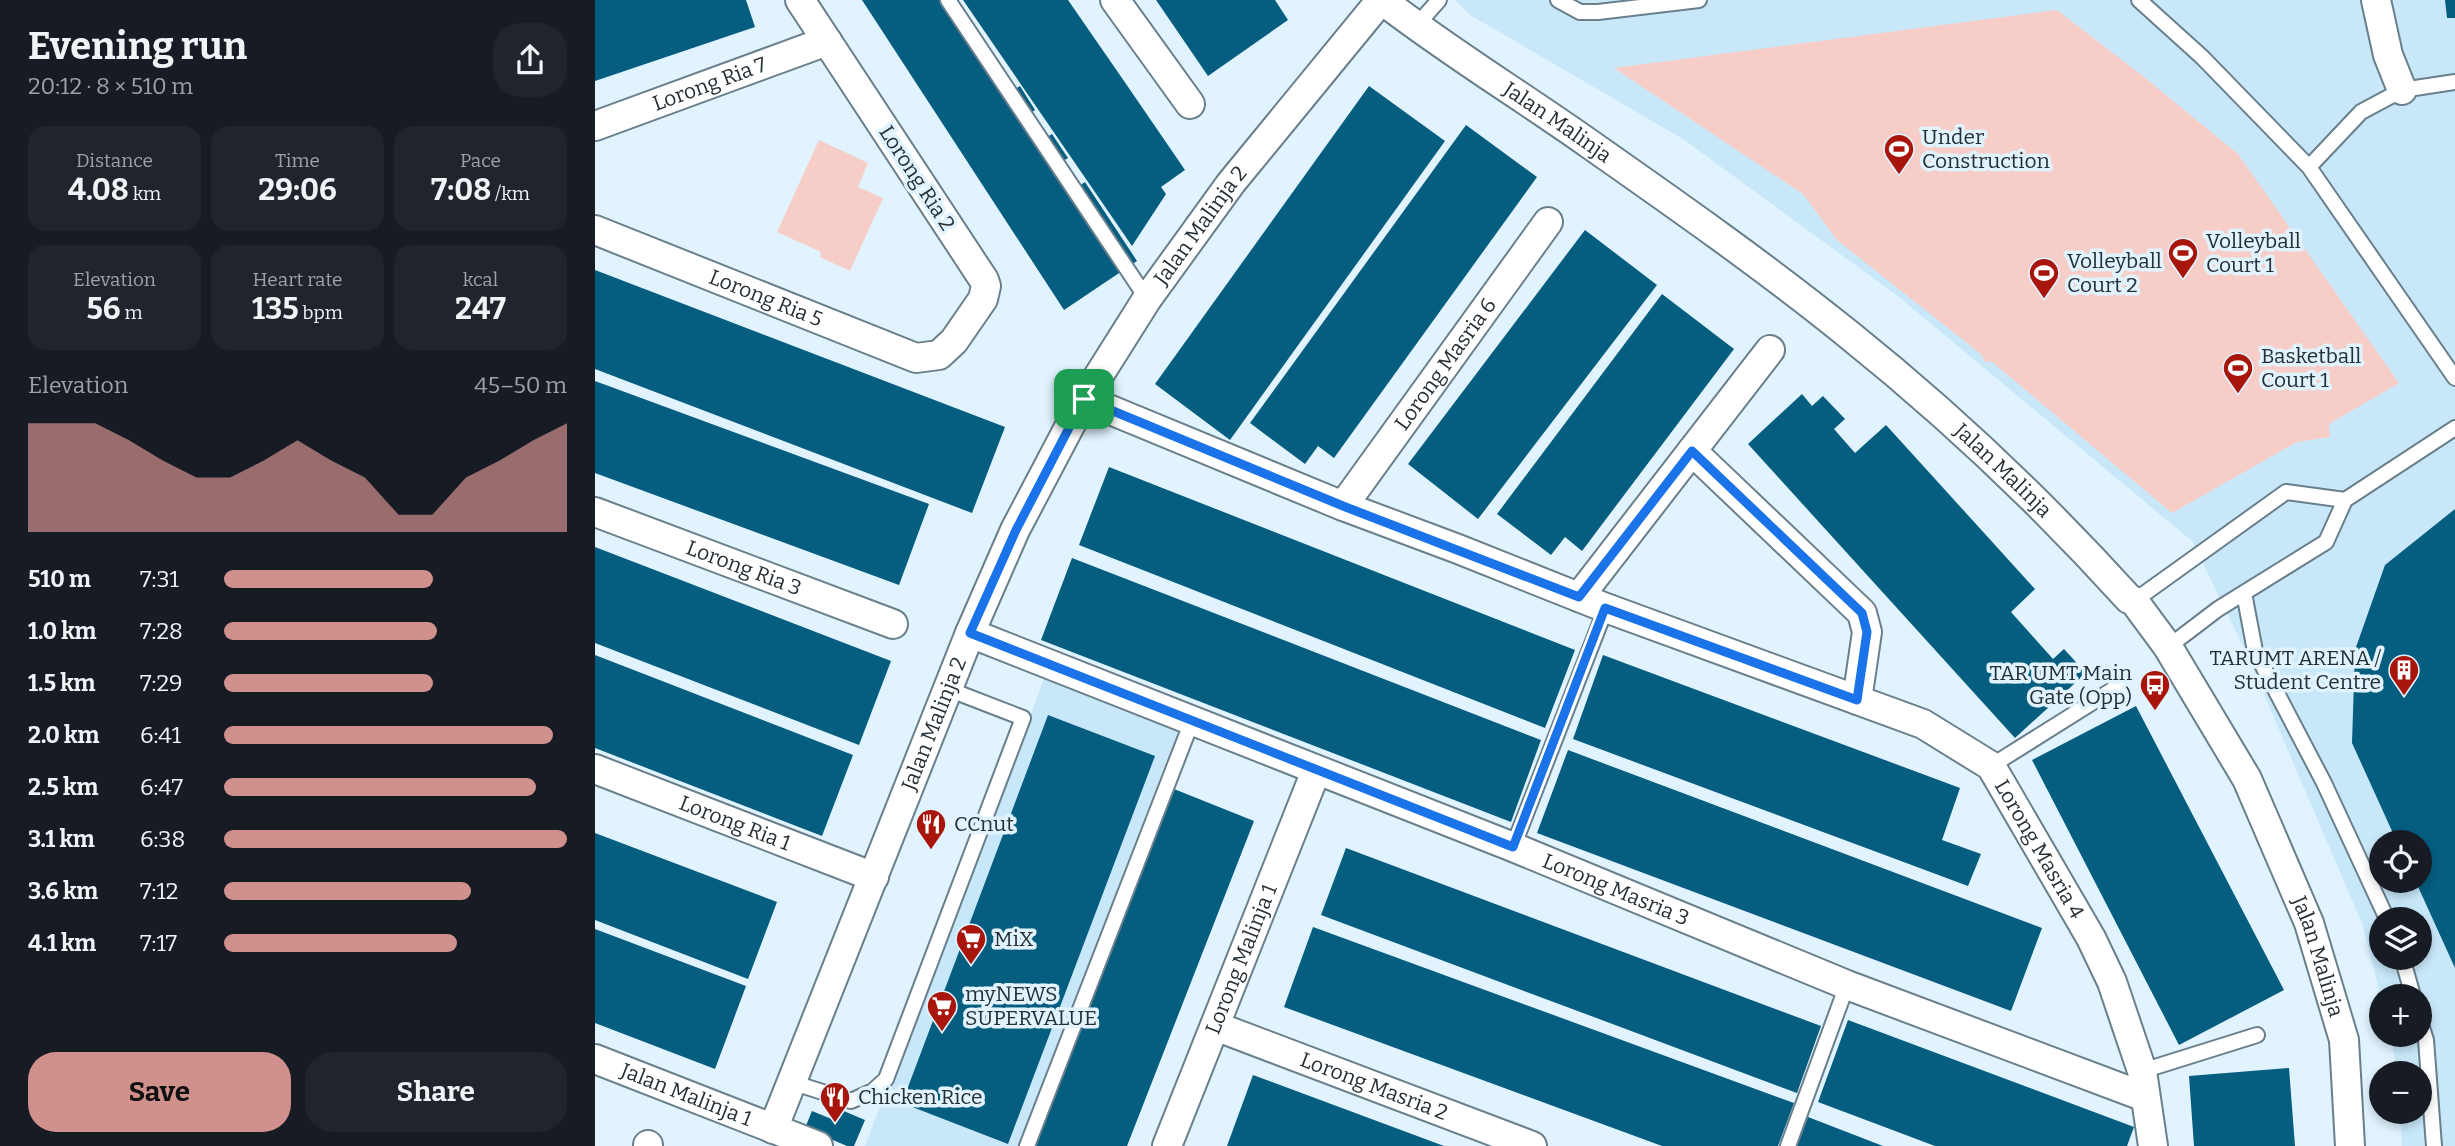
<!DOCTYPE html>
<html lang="en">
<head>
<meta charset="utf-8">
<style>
	body { margin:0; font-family:Bitter,serif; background:#20242c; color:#f1f3f6; height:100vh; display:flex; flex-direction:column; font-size:26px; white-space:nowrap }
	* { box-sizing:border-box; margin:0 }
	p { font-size:23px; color:#9ea1a6 }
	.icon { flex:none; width:38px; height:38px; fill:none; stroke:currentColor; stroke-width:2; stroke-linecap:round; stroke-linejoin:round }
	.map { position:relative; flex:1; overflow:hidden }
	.drawer { display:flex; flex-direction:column; background:#171b24; width:595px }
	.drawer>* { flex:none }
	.fabs { position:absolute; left:1774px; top:830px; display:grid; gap:14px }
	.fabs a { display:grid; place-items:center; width:63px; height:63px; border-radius:50%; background:#171b24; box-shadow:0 4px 10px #0003; font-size:35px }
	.pin { position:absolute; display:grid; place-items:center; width:60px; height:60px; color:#fff; margin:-30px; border-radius:14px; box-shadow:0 4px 10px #0006 }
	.round { display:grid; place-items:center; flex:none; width:74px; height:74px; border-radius:28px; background:#20242c }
	.overview { display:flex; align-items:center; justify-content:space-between; height:119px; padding:0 28px }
	h1 { font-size:38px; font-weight:700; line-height:52px }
	.figures { display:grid; grid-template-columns:repeat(3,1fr); gap:10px; height:119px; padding:7px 28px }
	.figures div { display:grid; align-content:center; border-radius:18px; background:#20242c; text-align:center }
	.figures b { font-size:30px; font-weight:700 }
	.figures small { font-size:19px; font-weight:400 }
	.figures p { font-size:19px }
	.chart { height:196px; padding:14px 28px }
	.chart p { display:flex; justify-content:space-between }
	.chart svg { width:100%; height:126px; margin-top:7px; fill:#d0908c; opacity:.7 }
	.button { display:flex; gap:14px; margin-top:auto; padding:14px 28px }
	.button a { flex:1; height:80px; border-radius:28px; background:#d0908c; color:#111; font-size:28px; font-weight:700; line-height:80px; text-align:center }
	.button a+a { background:#20242c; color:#f1f3f6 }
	ul { padding:0 28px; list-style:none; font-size:23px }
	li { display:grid; grid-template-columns:112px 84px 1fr; align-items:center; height:52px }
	li i { height:18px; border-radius:9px; background:#d0908c }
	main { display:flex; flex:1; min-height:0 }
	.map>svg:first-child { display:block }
	.built { fill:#c8e8fa; fill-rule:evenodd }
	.green { fill:#f7cec7 }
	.building { fill:#055d80 }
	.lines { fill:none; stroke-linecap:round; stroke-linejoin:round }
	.lane-casing { stroke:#697f8c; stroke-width:18 }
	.street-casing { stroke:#697f8c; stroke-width:32 }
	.lane { stroke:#fff; stroke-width:14 }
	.street { stroke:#fff; stroke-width:28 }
	.route-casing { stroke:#fff; stroke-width:14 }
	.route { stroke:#1a73e8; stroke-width:9 }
	.labels { text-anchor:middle; stroke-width:7; stroke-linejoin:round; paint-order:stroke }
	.street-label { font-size:21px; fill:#262f35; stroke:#e0f3fe }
	.poi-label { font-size:21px; fill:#262f35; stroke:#e0f3fe; text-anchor:start }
</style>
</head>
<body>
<main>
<section class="drawer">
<div class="overview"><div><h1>Evening run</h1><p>20:12 · 8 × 510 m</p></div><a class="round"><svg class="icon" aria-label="share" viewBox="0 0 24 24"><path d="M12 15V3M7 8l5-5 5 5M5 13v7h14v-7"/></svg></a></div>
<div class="figures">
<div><p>Distance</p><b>4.08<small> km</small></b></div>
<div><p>Time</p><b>29:06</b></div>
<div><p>Pace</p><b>7:08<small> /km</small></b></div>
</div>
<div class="figures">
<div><p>Elevation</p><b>56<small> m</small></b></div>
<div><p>Heart rate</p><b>135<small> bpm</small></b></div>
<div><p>kcal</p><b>247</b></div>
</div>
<div class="chart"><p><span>Elevation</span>45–50 m</p>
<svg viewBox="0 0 160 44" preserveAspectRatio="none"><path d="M0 44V6L10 6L20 6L30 12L40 19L50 25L60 25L70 19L80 12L90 19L100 25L110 38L120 38L130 25L140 19L150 12L160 6V44z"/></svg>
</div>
<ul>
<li><b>510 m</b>7:31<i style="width:61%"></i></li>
<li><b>1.0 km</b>7:28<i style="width:62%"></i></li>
<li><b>1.5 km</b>7:29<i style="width:61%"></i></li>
<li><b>2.0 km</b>6:41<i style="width:96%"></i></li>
<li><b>2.5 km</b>6:47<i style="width:91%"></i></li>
<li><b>3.1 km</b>6:38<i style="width:100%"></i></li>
<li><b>3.6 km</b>7:12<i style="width:72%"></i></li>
<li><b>4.1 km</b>7:17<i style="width:68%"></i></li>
</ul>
<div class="button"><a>Save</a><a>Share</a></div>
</section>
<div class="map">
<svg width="1860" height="1146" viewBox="0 0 1860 1146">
	<rect width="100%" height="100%" fill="#e0f3fe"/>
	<path class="built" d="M860,0h1000v1146h-53l-2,-35h20v-38h-23l-7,-39h30v-38h-38v5l-20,-78 -117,-273 -53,-109 -293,-244 -216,-158 -213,-124zM1787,842h38v38h-38zM1787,919h38v38h-38z
		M450,677l134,51 -161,418h-153z"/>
	<path class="green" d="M1462,10l87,67 94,77 161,229 -70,41 1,13 -33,5 -125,71 -181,-152 -7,1 -2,-7 -145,-115 -34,-46 -189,-126z
		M224,140l49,23 -10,24 25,11 -33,73 -30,-14 1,-5 -44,-20z"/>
	<path class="building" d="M0,0h151l9,27 -160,54z
		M267,0h88l60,92 10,-6 15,24 -9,7 15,24 11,-7 16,24 -11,7 16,25 12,-8 52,79 -73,49z
		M368,0h105l56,81 61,89 -24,17 5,7 -34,52z
		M561,0h119l13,20 -80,56z
		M1850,0h10v18h-8z
		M774,86l76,55 -215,299 -75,-56z
		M871,125l71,52 -203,281 -16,-12 -13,18 -55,-41z
		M990,230l72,55 -179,234 -70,-55z
		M0,270l410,157 -33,86 -377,-144z
		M1067,294l72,55 -152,202 -17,-14 -14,18 -54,-41z
		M0,381l334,123 -30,81 -304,-112z
		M1207,394l10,12 11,-10 22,23 -11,10 21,24 31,-28 149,164 -24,23 42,47 11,-10 22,24 -71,65 -267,-294z
		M514,467l466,183 -30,78 -466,-183z
		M1860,509v459l-40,-88h5v-38h-23l-45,-99 3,-93 30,-85z
		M0,547l296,114 -32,84 -264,-102z
		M477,558l469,182 -30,82 -470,-182z
		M0,655l258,100 -31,81 -227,-88z
		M1008,655l357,133 -18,52 39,14 -13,32 -395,-147z
		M1541,706l148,284 -105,55 -147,-285z
		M453,715l107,41 -147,388 -106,-41z
		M973,750l474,178 -31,83 -474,-178z
		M574,787l85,34 -127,325h-98z
		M0,833l182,69 -29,77 -153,-59z
		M751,848l475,178 -24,67 -476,-178z
		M718,927l481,176 -16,43h-116l-378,-139z
		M0,929l151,57 -31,83 -120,-46z
		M1253,1020l286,107 -7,19h-192l-117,-44z
		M1694,1068l6,78h-101l-5,-70z
		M658,1075l191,71h-217z
		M244,1109l26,11 -11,26h-7l-42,-18 7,-17 22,9z
		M1213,1117l75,29h-86z"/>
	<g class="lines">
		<g class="lane-casing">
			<path id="lane" d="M353,0l199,299
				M963,0l22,12h18l101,-12
				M1544,0l63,57 107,110 146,211
				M821,26l23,-26
				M1714,167l52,-55 41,-22 53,-8
				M1649,593l11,58 69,132 63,136
				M1539,601l152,-109 59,8
				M1573,647l50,-38 108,-67 19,-42 110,-72
				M1396,766l129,-81
				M918,847l93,-239
				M1807,957l11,39
				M1825,1021l6,19 8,106
				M1547,1071l115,-36
				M196,1082l60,19 22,-10 13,-12 137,-361 -75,-29
				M432,1146l165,-425
				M1193,1146l59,-161"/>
		</g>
		<g class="street-casing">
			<g id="street">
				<path d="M520,0l75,104"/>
				<path id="s1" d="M787,0c67,52 140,96 209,145 87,61 174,122 257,189 100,80 195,170 281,265l5,2 34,46 79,132 62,144 35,117 6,106"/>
				<path d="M1781,0l12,55 14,35"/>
				<path id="s2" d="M0,126l232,-85"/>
				<path id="s3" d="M0,230l321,128 23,-3 15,-14 29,-42 3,-13 -2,-6 -184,-280"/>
				<path id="s4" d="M489,399l259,107 115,43 148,59 317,116 68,42 100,172 21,44 30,89 11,75"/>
				<path d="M1097,451l170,162 5,19 -10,68"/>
				<path id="s5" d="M748,506l205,-284"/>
				<path id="s6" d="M0,512l298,112"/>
				<path d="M984,597l191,-247"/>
				<path id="s7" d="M375,633l543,214 334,138 298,112"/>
				<path id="s8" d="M0,769l279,108"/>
				<path id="s9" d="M620,1026l317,120"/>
				<path id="s10" d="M0,1059l223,87"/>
				<path id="s11" d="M178,1129l197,-496 45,-103 69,-131 63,-100 84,-116 150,-183"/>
				<path d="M53,1146v-1"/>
				<path id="s12" d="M572,1146l149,-375"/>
			</g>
		</g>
		<use href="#lane" class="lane"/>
		<use href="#street" class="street"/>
	</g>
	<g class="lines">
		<g class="route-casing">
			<path id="route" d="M489,399l259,107 236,91 113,-146 170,162 5,19 -10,68 -252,-92 -92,239 -543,-214 46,-103z"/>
		</g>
		<use href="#route" class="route"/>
	</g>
	<defs>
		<g id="stadium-pin" transform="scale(1.575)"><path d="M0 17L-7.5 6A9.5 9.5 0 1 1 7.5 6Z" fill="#a8160b" stroke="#e0f3fe"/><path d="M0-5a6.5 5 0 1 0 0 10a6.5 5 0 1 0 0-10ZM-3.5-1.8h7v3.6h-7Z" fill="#fff"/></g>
		<g id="building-pin" transform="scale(1.575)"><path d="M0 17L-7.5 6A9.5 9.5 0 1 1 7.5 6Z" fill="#a8160b" stroke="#e0f3fe"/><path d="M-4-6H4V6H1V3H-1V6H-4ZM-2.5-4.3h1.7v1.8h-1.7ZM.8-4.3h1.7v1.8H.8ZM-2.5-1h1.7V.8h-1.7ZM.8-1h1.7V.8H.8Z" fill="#fff"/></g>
		<g id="bus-pin" transform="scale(1.575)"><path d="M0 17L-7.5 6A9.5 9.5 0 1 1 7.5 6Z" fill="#a8160b" stroke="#e0f3fe"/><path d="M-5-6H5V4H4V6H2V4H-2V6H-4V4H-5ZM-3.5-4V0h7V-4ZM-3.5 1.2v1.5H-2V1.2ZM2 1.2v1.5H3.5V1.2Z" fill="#fff"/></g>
		<g id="restaurant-pin" transform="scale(1.575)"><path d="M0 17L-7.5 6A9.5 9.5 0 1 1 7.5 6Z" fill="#a8160b" stroke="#e0f3fe"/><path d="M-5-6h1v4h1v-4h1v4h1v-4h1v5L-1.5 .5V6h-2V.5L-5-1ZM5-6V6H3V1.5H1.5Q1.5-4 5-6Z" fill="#fff"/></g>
		<g id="supermarket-pin" transform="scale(1.575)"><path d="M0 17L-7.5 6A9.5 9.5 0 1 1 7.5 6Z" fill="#a8160b" stroke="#e0f3fe"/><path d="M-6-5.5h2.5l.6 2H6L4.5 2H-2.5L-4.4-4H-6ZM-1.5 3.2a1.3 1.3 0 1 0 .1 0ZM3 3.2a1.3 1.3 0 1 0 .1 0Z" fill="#fff"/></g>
	</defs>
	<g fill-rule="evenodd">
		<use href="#stadium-pin" x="1304" y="149"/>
		<use href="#stadium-pin" x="1588" y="253"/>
		<use href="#stadium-pin" x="1449" y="273"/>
		<use href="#stadium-pin" x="1643" y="368"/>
		<use href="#building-pin" x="1809" y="670"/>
		<use href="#bus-pin" x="1560" y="685"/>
		<use href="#restaurant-pin" x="336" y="824"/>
		<use href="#supermarket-pin" x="376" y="939"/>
		<use href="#supermarket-pin" x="347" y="1006"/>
		<use href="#restaurant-pin" x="240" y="1097"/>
	</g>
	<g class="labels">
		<g class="street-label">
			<text dy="7" stroke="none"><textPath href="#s2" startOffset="122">Lorong Ria 7</textPath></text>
			<text dy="7" stroke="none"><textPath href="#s1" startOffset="214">Jalan Malinja</textPath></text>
			<text transform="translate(322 178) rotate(57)" y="7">Lorong Ria 2</text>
			<text dy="7" stroke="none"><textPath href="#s11" startOffset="1003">Jalan Malinja 2</textPath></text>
			<text dy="7" stroke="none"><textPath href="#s3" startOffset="184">Lorong Ria 5</textPath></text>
			<text dy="7" stroke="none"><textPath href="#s5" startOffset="175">Lorong Masria 6</textPath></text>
			<text dy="7" stroke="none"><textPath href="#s1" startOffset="780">Jalan Malinja</textPath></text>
			<text dy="7" stroke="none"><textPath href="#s6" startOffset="159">Lorong Ria 3</textPath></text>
			<text dy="7" stroke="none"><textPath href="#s11" startOffset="436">Jalan Malinja 2</textPath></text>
			<text dy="7" stroke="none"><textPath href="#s8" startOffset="150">Lorong Ria 1</textPath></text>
			<text dy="7" stroke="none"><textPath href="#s4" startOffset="1076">Lorong Masria 4</textPath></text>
			<text dy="7" stroke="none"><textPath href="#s7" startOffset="695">Lorong Masria 3</textPath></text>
			<text dy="7" stroke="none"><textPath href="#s1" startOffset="1368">Jalan Malinja</textPath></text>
			<text dy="7" stroke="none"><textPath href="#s12" startOffset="201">Lorong Malinja 1</textPath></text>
			<text dy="7" stroke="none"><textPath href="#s9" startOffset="170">Lorong Masria 2</textPath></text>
			<text dy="7" stroke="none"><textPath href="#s10" startOffset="98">Jalan Malinja 1</textPath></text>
		</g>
		<g class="poi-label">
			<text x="1327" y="144">Under<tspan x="1327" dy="24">Construction</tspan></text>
			<text x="1611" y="248">Volleyball<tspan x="1611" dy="24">Court 1</tspan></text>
			<text x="1472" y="268">Volleyball<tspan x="1472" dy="24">Court 2</tspan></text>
			<text x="1666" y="363">Basketball<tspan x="1666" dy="24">Court 1</tspan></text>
			<text x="1786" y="665" text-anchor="end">TARUMT ARENA /<tspan x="1786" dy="24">Student Centre</tspan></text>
			<text x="1537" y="680" text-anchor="end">TAR UMT Main<tspan x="1537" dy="24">Gate (Opp)</tspan></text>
			<text x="359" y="831">CCnut</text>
			<text x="399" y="946">MiX</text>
			<text x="370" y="1001">myNEWS<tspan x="370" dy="24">SUPERVALUE</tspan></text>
			<text x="263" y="1104">Chicken Rice</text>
		</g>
	</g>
</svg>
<div class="fabs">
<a><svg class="icon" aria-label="locate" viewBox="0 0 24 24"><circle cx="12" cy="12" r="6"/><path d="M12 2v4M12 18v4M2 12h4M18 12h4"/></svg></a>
<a><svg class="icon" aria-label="layers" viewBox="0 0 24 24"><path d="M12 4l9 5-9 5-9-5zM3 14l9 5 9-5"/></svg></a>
<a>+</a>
<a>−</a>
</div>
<div class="pin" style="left:489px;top:399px;background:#1e9e55"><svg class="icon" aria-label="arrive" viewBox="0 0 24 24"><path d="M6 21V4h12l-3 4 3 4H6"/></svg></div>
</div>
</main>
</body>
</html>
